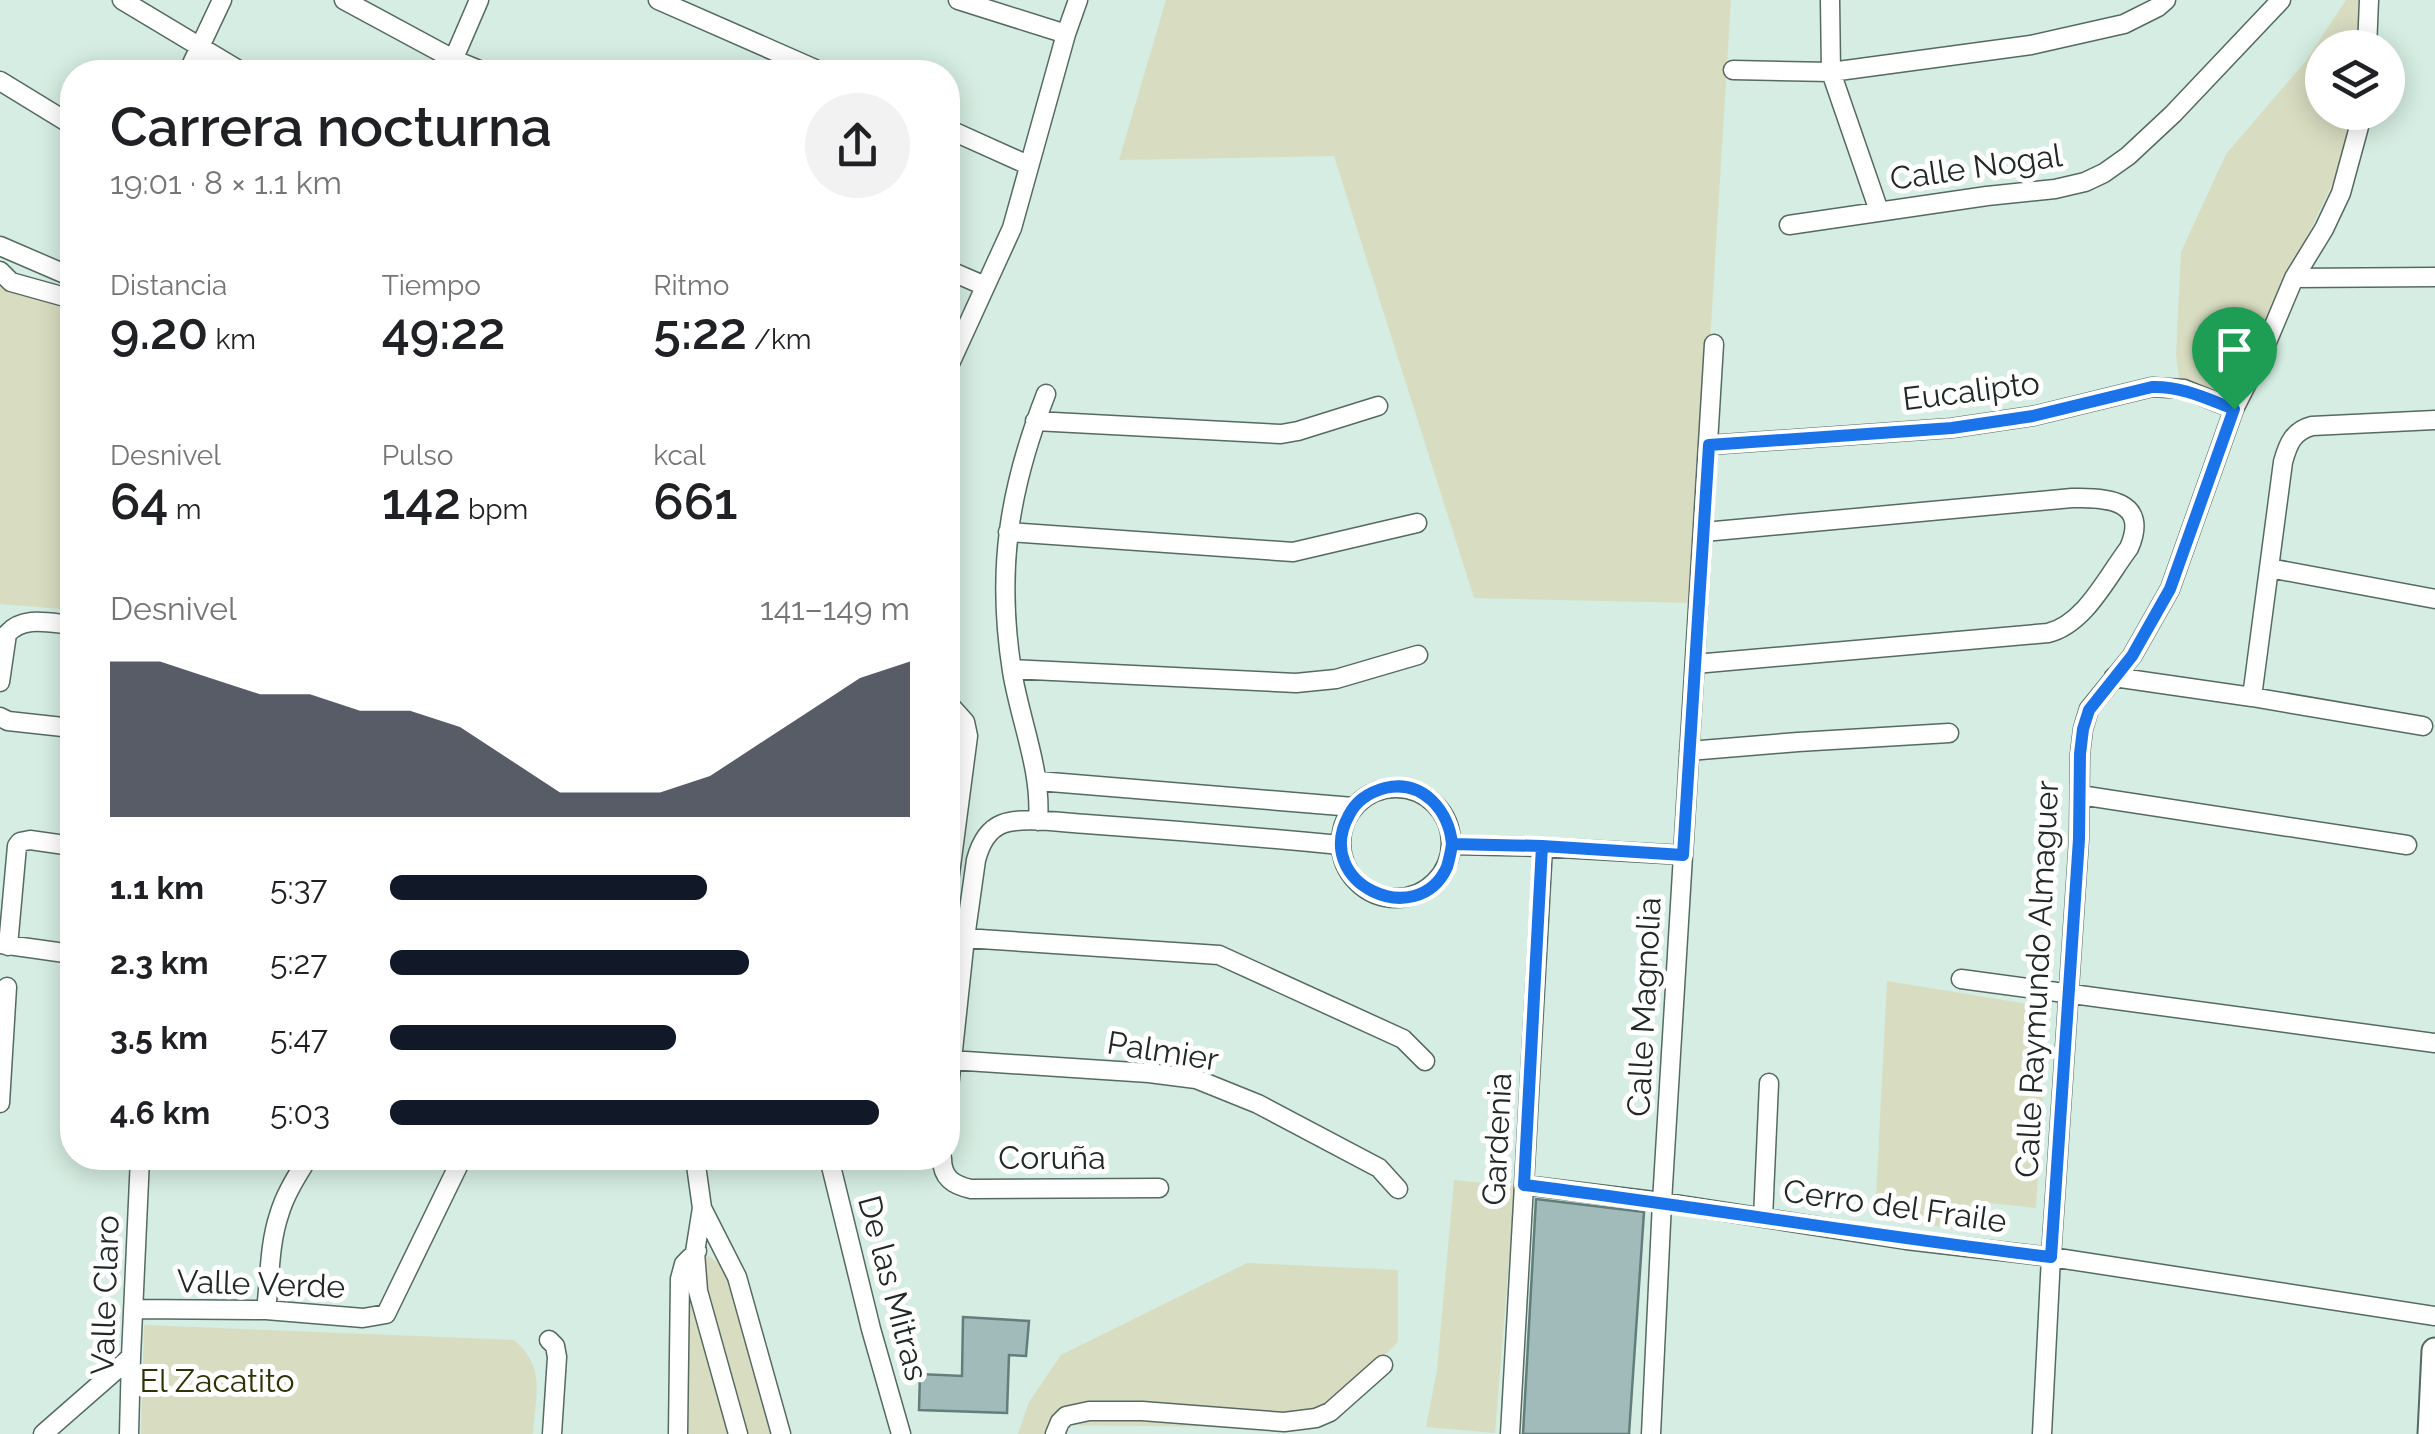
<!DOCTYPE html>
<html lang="es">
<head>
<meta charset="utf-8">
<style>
	body { margin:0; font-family:Raleway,sans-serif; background:#f2f2f2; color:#202124; height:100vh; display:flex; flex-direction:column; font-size:38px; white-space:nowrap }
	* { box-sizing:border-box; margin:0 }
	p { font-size:32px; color:#757577 }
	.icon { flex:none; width:55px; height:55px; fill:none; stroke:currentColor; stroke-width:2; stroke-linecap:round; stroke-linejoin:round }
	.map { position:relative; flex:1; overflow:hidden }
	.details { position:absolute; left:60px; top:60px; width:900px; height:1110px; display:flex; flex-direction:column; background:#fff; border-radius:40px; box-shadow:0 5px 25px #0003 }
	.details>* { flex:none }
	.fabs { position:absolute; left:2305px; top:30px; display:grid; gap:20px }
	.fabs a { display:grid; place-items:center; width:100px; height:100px; border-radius:50%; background:#fff; box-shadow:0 5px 25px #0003; font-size:50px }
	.pin { position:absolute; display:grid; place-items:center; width:85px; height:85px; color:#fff; margin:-102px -42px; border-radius:50% 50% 50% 0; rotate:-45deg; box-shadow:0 0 10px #0007 }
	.pin .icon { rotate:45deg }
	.round { display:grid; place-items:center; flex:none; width:105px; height:105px; border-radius:52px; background:#f2f2f2 }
	.head { display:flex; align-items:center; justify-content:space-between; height:170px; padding:0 50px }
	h1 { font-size:55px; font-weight:600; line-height:75px }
	.metrics { display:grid; grid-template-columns:repeat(3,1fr); gap:15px; height:170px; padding:10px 50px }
	.metrics div { display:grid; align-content:center }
	.metrics b { font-size:50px; font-weight:600 }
	.metrics small { font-size:28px; font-weight:400 }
	.metrics p { font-size:28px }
	.chart { height:280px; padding:20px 50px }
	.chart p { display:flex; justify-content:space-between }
	.chart svg { width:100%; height:180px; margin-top:10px; fill:#111827; opacity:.7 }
	ul { padding:0 50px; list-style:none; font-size:32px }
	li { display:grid; grid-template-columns:160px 120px 1fr; align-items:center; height:75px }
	li i { height:25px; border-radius:12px; background:#111827 }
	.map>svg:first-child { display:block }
	.green { fill:#d8ddc1 }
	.building { fill:#a0bbba; stroke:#637d7b; stroke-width:2.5 }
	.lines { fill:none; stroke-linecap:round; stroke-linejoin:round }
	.street-casing { stroke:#556a61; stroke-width:21 }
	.secondary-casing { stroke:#556a61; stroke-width:29 }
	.street { stroke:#fff; stroke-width:18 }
	.secondary { stroke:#fff; stroke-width:25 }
	.route-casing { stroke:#fff; stroke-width:20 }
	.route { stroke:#1a73e8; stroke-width:12 }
	.labels { text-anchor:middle; stroke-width:10; stroke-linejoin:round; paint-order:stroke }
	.street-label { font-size:32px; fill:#202925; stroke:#fff }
	.park-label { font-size:32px; fill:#2e3204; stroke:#fff }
</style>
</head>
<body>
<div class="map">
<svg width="2435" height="1434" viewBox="0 0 2435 1434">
	<rect width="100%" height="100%" fill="#d5ede2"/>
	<path class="green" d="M1166,0h565l-37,603 -220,-5 -140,-442 -215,4z
		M2346,0h14l-2,47 -36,1v64l31,1 -16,61 -108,227 -49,-14 -4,-33 5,-102 45,-98 79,-92z
		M0,281l35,18 37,11v300l-72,-6z
		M1887,981l153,25 8,10 -12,192 -47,-5 -3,31 -111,-18z
		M1454,1180l61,6 -20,247 -69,-6 11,-57z
		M707,1255l13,9 7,12 45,158h-32l-39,-165z
		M1247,1263l151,7v72l-88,86 -255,-3 -2,9h-35l11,-32 32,-47z
		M689,1269l44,165h-48z
		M144,1325l370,15c33,28 21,55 19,94h-392z"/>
	<path class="building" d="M1536,1199l108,13 -15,222h-106z
		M963,1317l66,4 -3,35 -17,-1 -2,58 -88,-3 1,-36 42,2z"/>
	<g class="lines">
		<g class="street-casing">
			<path id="street" d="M122,0l120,72
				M344,0l111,60 29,12
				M658,0l164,72
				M958,0l108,34
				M1830,0l1,72 48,139
				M2367,48l2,-48
				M1733,70l98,2 200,-27 93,-21 34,-17 8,-7
				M188,72l34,-72
				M448,72l31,-72
				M0,81l72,44
				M948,129l80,36
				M1789,225l198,-29 68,-7 30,-7 19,-9 24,-17 45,-42 108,-114
				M0,246l72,31
				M948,270l37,16
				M0,271l11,11 61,17
				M2294,278l141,-1
				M948,368l64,-140 54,-194 12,-34
				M1035,421l246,13 17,-3 80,-25
				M1709,445l243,-17 81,-12 119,-29 32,2 50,20
				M1008,532l285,20 124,-29
				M2269,568l166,31
				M1695,664l353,-31c37,-9 59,-56 81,-85 21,-48 -23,-51 -57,-50l-368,34
				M1012,669l284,14 40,-4 82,-24
				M2114,677l138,20 171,29
				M0,682l7,-48c16,-19 43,-11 65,-9
				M2252,697l31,-235c5,-18 10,-31 29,-36l123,-6
				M948,703l17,19 3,14 -20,153
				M0,717l8,4 64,7
				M1689,751l109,-9 151,-9
				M1038,781l315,26
				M1341 843a55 55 0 1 1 110 0a55 55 0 1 1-110 0Z
				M2080,795l327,50
				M1038,821c4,-51 -18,-100 -26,-150 -16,-102 -3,-182 34,-277
				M1453,845l90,2 140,8
				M965,938l254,17 184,84 22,22
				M0,944l72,10
				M8,946l9,-100 3,-4 10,-2 42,6
				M1961,979l474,64
				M951,1060l198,13 47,6 62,25 121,64 19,21
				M948,1097l17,-159 11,-78c4,-15 11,-30 26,-36 20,-8 62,-1 84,0 85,6 170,13 254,21
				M0,1103l7,-116
				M695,1158l7,50 -7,44 3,39 40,143
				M829,1158l42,171 30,105
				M942,1158c0,20 11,27 29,31l188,-1
				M1524,1185l138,17 244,38 145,17 384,59
				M702,1208l35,69 44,157
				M1763,1218l6,-135
				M133,1309l133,1 97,8 23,-4 76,-156
				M266,1310c4,-31 3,-65 13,-95 6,-21 18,-39 29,-57
				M549,1340l6,6 2,11 -5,77
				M43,1434l88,-77
				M129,1434l2,-77 9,-199
				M678,1434l2,-155 4,-15 13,-13
				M1055,1434l5,-12 6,-6 23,-5h53l142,11 32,-4 14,-6 53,-47
				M1510,1434l33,-587
				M1651,1434l11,-232 52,-858
				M2042,1434l9,-177 28,-418 1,-85 3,-25 6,-20 43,-53 38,-67 64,-180 28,-55 32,-76 30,-49 17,-36 22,-81"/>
		</g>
		<g class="secondary-casing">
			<path id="secondary" d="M2431,1434l4,-83"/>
		</g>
		<use href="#street" class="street"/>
		<use href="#secondary" class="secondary"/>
	</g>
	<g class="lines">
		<g class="route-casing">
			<path id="route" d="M2234,409c-27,-10 -52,-23 -82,-22l-119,29 -81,12 -243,17 -26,410 -141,-9 -90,-2c-3,-33 -29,-65 -67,-56 -15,4 -29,13 -36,27 -38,69 69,117 98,52 2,-7 4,-15 5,-23l90,2 -18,339c176,22 351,51 527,72l28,-418 1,-85 3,-25 6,-19 43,-54 38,-67 64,-180"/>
		</g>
		<use href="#route" class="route"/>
	</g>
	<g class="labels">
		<g class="street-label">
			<text transform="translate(1976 167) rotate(-8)" y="11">Calle Nogal</text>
			<text transform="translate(1971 391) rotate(-7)" y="11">Eucalipto</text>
			<text transform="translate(2037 979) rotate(-87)" y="11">Calle Raymundo Almaguer</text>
			<text transform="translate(1644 1007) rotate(-87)" y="11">Calle Magnolia</text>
			<text transform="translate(1163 1051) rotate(9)" y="11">Palmier</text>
			<text transform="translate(1497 1139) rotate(-87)" y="11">Gardenia</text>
			<text x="1052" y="1169">Coruña</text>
			<text transform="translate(1895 1206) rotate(8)" y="11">Cerro del Fraile</text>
			<text transform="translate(261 1284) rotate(2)" y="11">Valle Verde</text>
			<text transform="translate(893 1288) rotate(75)" y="11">De las Mitras</text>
			<text transform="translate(105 1295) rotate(-88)" y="11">Valle Claro</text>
		</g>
		<g class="park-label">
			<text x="217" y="1392">El Zacatito</text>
		</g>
	</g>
</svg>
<div class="fabs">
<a><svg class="icon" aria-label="layers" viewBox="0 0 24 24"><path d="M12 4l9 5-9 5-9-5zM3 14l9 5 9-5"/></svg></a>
</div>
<div class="pin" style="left:2234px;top:409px;background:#1e9e55"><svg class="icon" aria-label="arrive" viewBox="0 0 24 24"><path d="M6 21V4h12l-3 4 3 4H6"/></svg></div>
<section class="details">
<div class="head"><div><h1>Carrera nocturna</h1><p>19:01 · 8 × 1.1 km</p></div><a class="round"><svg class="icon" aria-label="share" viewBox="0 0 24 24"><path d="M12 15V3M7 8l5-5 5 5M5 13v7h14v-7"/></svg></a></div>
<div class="metrics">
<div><p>Distancia</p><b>9.20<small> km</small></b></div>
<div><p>Tiempo</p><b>49:22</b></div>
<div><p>Ritmo</p><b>5:22<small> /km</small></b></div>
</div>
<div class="metrics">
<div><p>Desnivel</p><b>64<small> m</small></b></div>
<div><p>Pulso</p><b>142<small> bpm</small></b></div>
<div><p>kcal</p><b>661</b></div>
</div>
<div class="chart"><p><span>Desnivel</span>141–149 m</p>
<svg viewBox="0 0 160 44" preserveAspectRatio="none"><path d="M0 44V6L10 6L20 10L30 14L40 14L50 18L60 18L70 22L80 30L90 38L100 38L110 38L120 34L130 26L140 18L150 10L160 6V44z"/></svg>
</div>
<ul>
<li><b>1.1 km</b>5:37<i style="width:61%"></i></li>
<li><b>2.3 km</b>5:27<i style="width:69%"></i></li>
<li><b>3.5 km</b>5:47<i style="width:55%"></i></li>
<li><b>4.6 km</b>5:03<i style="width:94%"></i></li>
</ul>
</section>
</div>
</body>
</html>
